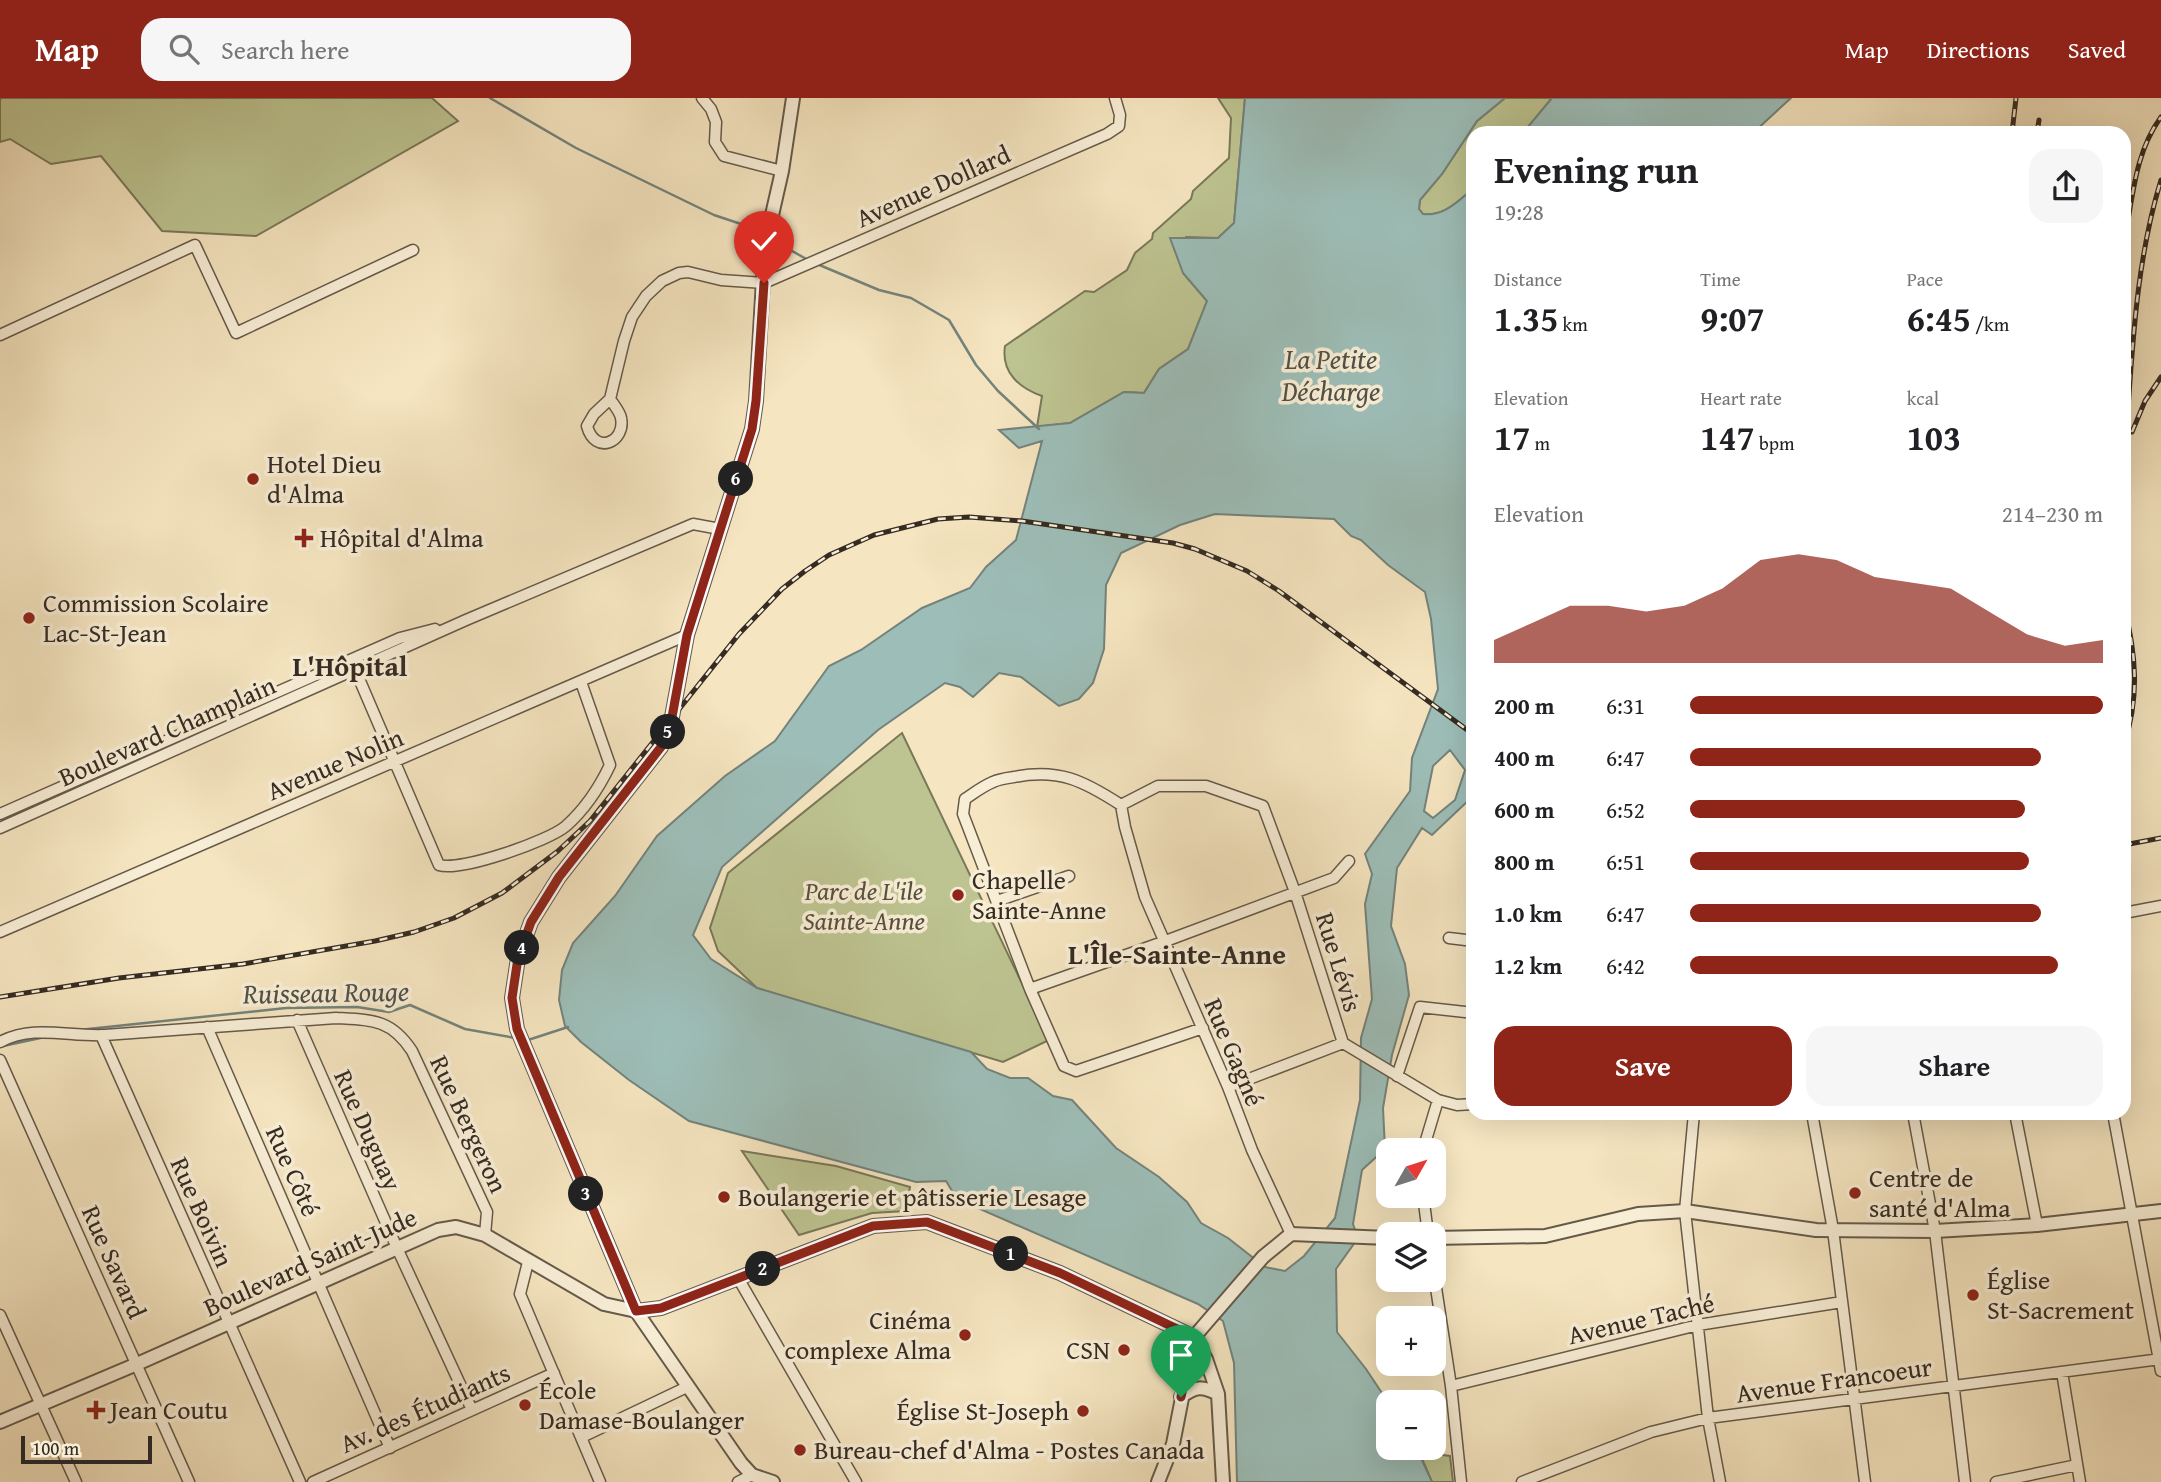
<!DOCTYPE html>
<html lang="en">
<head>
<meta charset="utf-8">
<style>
	body { margin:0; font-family:"Gentium Book Plus",serif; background:#f6f6f6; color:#202124; height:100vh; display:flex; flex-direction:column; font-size:26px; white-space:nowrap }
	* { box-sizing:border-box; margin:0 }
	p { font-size:23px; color:#757577 }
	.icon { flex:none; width:38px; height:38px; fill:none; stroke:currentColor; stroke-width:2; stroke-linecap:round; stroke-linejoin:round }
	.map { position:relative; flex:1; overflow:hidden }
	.sheet { position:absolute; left:1466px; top:28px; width:665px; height:994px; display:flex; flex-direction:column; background:#fff; border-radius:21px; box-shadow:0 7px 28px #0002 }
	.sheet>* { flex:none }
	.needle { width:46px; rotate:51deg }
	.buttons { position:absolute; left:1376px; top:1040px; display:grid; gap:14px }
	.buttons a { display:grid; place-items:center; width:70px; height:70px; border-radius:14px; background:#fff; box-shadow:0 7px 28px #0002; font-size:35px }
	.scale { position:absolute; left:21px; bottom:18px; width:131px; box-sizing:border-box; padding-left:7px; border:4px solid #352b22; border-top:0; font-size:19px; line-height:24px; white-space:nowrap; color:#352b22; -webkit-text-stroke:5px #f8eed6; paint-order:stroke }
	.pin { position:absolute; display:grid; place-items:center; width:60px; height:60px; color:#fff; margin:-72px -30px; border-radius:50% 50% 50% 0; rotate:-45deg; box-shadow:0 0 7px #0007 }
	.pin .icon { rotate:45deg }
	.km { position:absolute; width:35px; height:35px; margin:-18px; border-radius:50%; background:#222; color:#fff; font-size:19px; line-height:35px; text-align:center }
	.round { display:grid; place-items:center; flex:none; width:74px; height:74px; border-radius:21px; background:#f6f6f6 }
	.headline { display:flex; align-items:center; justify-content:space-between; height:119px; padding:0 28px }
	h1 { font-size:38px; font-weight:600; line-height:52px }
	.metrics { display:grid; grid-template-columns:repeat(3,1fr); gap:10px; height:119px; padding:7px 28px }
	.metrics div { display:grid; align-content:center }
	.metrics b { font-size:35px; font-weight:600 }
	.metrics small { font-size:19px; font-weight:400 }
	.metrics p { font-size:19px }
	.chart { height:196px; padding:14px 28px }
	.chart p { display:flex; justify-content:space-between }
	.chart svg { width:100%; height:126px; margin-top:7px; fill:#8f2418; opacity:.7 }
	.button { display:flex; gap:14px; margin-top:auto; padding:14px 28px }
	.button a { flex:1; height:80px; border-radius:21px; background:#8f2418; color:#fff; font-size:28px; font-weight:600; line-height:80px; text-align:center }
	.button a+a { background:#f6f6f6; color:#202124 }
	ul { padding:0 28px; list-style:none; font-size:23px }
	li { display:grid; grid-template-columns:112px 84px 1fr; align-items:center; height:52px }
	li i { height:18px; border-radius:9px; background:#8f2418 }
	header { display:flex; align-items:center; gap:42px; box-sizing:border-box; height:98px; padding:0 35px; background:#8f2418; color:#fff }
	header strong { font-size:33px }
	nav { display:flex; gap:38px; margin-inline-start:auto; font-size:24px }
	.search { width:490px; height:63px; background:#f6f6f6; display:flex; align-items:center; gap:18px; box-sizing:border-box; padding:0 24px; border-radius:21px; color:#757577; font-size:26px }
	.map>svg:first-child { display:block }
	.green { fill:#bdc491; stroke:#79785a; stroke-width:2 }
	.water { fill:#9dbeb8; stroke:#73837c; stroke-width:2; fill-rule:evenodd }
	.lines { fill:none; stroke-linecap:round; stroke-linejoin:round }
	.stream { stroke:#73837c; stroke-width:2.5 }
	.minor-casing { stroke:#655a4a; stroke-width:13 }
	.tertiary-casing { stroke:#655a4a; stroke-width:16 }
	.minor { stroke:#f8eed6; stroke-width:10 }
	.tertiary { stroke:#f8eed6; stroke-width:12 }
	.rail-casing { stroke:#352b22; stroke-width:5 }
	.rail { stroke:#f8eed6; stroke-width:2.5; stroke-dasharray:8; stroke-linecap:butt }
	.route-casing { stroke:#fff; stroke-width:14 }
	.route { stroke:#8f2418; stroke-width:9 }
	.poi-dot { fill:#8f2418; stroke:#f8eed6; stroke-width:2.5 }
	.labels { text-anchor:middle; stroke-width:7; stroke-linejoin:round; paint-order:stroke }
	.street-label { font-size:26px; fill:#352b22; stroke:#f8eed6 }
	.poi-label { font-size:26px; fill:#352b22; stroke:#f8eed6; text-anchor:start }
	.park-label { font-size:26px; font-style:italic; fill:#57513e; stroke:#f8eed6 }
	.water-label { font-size:28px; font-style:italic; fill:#4f5048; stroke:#f8eed6 }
	.neighbourhood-label { font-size:28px; font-weight:bold; fill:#352b22; stroke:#f8eed6 }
</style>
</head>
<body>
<header>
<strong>Map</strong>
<div class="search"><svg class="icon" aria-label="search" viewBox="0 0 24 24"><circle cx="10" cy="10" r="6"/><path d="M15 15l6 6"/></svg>Search here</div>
<nav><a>Map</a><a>Directions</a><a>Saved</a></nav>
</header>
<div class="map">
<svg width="2161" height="1384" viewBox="0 0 2161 1384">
	<rect width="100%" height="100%" fill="#f5e5c0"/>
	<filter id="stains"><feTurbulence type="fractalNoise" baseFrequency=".00286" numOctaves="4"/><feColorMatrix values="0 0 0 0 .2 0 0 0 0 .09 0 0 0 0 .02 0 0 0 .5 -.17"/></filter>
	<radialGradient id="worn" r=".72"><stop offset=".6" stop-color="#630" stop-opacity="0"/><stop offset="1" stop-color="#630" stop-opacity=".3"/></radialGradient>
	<path class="green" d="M2,0h430l26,23 -202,115 -94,-5 -61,-75 -50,8 -41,-25 -10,3v-43z
		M1218,0h27l-11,125 -16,15 -32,-1 -3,36 24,28 -19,48 -29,20 -15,24 -20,-1 -54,31 -33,4 5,-31c-23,-8 -41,-24 -37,-50l80,-55 9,1 33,-22 8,-17 17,-14 1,-6 38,-34 2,-8 36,-33 2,-40z
		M1505,0h47l-29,35h-49l-1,56c-15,12 -29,28 -50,25l-4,-5 1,-9 22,-26 35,-53z
		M902,635l147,307 -46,22 -246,-74 -39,-37 -8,-23 18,-55z
		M742,1053l94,15 74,21 -4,24 -34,2 -73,22z
		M1419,1354l31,4 3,26h-21z"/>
	<path class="water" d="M1245,0h260l-28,23 -35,53 -22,26 -1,9 4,5c21,3 35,-13 50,-25l1,544 -2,14 1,40 -3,12 -38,36 -10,-7 -25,40 -6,58 14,38 4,31 -17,60 -9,53 2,41 -23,21 -9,54 5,14 -22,31 1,63 29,37 22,33v45h28l16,35h-195l-3,-119 -11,-42 -25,-17 -241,-105 -11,-18 -30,1 -227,-61 -60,-41 -48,-38 -16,-16 -6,-26 3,-30 11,-27 42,-47 42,-60 68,-60 50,-35 54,-75 32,-16 61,-42 48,-20 16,-21 30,-27 26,-99 -23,7 -20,-18 71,-7 54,-31 20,1 15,-24 29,-20 19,-48 -24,-28 -13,-35h48l16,-15zM1215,416l119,5 17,17 10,4 27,25 37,27 6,27 7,70 -26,69 -2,33 -45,63 7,20 -7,30 7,95 -11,39 -1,62 -25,118 -31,38 -19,15 -20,-4 -37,-29 -27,-15 -14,-21 -28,-25 -43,-29 -44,-48 -19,-4 -25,-18h-18l-23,-9 -16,-17 -214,-64 -46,-29 -18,-24 29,-68 156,-137 67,-47 15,4 13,10 26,-24 22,4 38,29 20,-7 14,-16 11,-34 2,-64 15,-32 59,-28zM1450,652l15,20 -10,30 -22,18 -9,-7 9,-45z
		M1552,0h239l-38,35h-230z"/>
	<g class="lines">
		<path class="stream" d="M490,0l86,50 138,67 33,11 15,8
			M771,141l37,21
			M817,166l62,26 32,8 38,22 27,45 22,26 41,38
			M79,932l207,-22 71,-1 32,5 21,-7 55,24 50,9
			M528,942l40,-13
			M3,948l42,-9"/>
		<g class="minor-casing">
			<path id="minor" d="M702,0l9,11 5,13 -1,20 9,14 58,15
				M0,237l195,-90 41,88 177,-83
				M610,301c4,6 10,13 11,19 5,24 -26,38 -34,8l7,-12 16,-15 14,-58 8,-24 14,-21 16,-15 17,-8 9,-1 33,8 43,3 343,-149 12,-8 1,-11 -5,-17
				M351,562l88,205c21,7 110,-24 127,-39 18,-16 34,-40 44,-61l-29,-83
				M1121,707l4,22 20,70 83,190 24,63 39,84
				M0,716l400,-176 35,-9
				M0,730l466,-208 227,-96 27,5
				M997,803l72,-25
				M2124,815l37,-7
				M0,834l687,-297
				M1449,840l25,3
				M1030,891l133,-47 171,-64 15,-17
				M297,922l100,228 75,162
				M207,929l183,421
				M1203,930l-127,43 -12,-5 -34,-77 -67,-175 2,-15c9,-6 18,-13 28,-17 6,-3 14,-4 21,-5 45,-9 70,4 107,28l37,-19h48l57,20 32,86 48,151
				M101,937l199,447
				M0,944c34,-18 68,-5 105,-7 77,-5 154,-12 231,-17 36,2 55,1 76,33l75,161 -2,23
				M0,962l189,422
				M1397,978l23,-69 54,6
				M1228,989l115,-44 95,57 19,5 17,-1
				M1694,1015l-9,98 23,207 12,64
				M1812,1015l21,117 32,252
				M1913,1015l22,118 30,251
				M2015,1015l22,112
				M2113,1015l48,258
				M1423,1052l15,-50
				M1423,1097l5,39
				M528,1164l-8,32 80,188
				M1433,1170l18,118 10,96
				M738,1180l118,204
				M0,1217l76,167
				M2062,1274l18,110
				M1451,1288l247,-61 144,-23
				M582,1339l105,-50
				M313,1384l241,-109
				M738,1384l14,-7
				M1522,1384l129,-50 57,-14 453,-59
				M1996,1384l81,-17"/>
		</g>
		<g class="tertiary-casing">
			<path id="tertiary" d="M1433,1140l112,-2 93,-22 47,-3 131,19 119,1 102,-6 124,-14
				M1181,1299c15,-11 21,-11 37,-3
				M0,1324l137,-58 301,-134 18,-3 29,8 119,69 32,7 25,-3 212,-82 54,-4 133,51 134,64 12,22 12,35 5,88
				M773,1384l-21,-7 -11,-12 -105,-152 -119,-282 -5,-31 6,-40 13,-36 28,-45 102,-130 11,-30 15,-82 65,-206 4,-28 9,-155 17,-75 11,-73
				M1158,1384l15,-38 21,-107 69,-80 28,-23 97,4"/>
		</g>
		<use href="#minor" class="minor"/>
		<use href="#tertiary" class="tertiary"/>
		<g class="rail-casing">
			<path id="rail" d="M2012,35l4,-35
				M2037,35l2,-13
				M2124,144c9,-43 10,-88 37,-125
				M2132,334l13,-31 16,-24
				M2124,364c8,-94 9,-191 37,-282
				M2124,490l4,26
				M2124,508c12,47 16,91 0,138
				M2124,747l37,-7
				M0,899l119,-19 124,-14 132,-23 39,-9 40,-14 48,-25 56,-42 32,-30 149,-187 43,-45 23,-18 24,-16 45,-20 64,-16 31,-2 53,4 151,22 22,6 52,22 32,20 195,144"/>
		</g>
		<use href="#rail" class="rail"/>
	</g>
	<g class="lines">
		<g class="route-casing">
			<path id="route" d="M764,185l-8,118 -4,28 -65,206 -15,82 -11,30 -102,130 -28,45 -13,36 -6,40 5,31 119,282 25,-3 212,-82 54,-4 133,51 134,64 -13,60"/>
		</g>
		<use href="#route" class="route"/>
	</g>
	<g class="poi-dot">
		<circle cx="253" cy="381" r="7"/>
		<path d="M300.5 429.5h7v7h7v7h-7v7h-7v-7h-7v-7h7z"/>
		<circle cx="29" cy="520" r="7"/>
		<circle cx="958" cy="797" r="7"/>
		<circle cx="1855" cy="1095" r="7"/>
		<circle cx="724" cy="1099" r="7"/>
		<circle cx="1973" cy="1197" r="7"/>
		<circle cx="965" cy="1237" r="7"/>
		<circle cx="1124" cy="1252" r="7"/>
		<circle cx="525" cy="1307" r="7"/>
		<path d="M92.5 1301.5h7v7h7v7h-7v7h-7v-7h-7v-7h7z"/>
		<circle cx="1083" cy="1313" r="7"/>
		<circle cx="800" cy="1352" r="7"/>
	</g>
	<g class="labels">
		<g class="street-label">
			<text transform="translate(933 88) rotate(-24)" y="9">Avenue Dollard</text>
			<text transform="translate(167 633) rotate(-24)" y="9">Boulevard Champlain</text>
			<text transform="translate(335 666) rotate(-23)" y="9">Avenue Nolin</text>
			<text transform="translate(1339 864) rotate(73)" y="9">Rue Lévis</text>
			<text transform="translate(1234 954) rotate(67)" y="9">Rue Gagné</text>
			<text transform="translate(469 1026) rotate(65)" y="9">Rue Bergeron</text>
			<text transform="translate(368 1032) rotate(66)" y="9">Rue Duguay</text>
			<text transform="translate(293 1073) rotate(66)" y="9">Rue Côté</text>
			<text transform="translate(202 1114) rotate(66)" y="9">Rue Boivin</text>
			<text transform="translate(114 1164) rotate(66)" y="9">Rue Savard</text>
			<text transform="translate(310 1164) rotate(-24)" y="9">Boulevard Saint-Jude</text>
			<text transform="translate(1641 1221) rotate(-13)" y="9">Avenue Taché</text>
			<text transform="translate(1834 1282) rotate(-8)" y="9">Avenue Francoeur</text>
			<text transform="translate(425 1310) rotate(-24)" y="9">Av. des Étudiants</text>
		</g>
		<g class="poi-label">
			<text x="267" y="375">Hotel Dieu<tspan x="267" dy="30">d'Alma</tspan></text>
			<text x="320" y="449">Hôpital d'Alma</text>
			<text x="43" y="514">Commission Scolaire<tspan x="43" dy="30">Lac-St-Jean</tspan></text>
			<text x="972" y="791">Chapelle<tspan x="972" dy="30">Sainte-Anne</tspan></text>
			<text x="1869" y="1089">Centre de<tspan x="1869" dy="30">santé d'Alma</tspan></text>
			<text x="738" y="1108">Boulangerie et pâtisserie Lesage</text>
			<text x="1987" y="1191">Église<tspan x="1987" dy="30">St-Sacrement</tspan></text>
			<text x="951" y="1231" text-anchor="end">Cinéma<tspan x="951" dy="30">complexe Alma</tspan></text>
			<text x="1110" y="1261" text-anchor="end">CSN</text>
			<text x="539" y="1301">École<tspan x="539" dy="30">Damase-Boulanger</tspan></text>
			<text x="110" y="1321">Jean Coutu</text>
			<text x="1069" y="1322" text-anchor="end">Église St-Joseph</text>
			<text x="814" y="1361">Bureau-chef d'Alma - Postes Canada</text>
		</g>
		<g class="park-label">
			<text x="864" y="802">Parc de L'ile<tspan x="864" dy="30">Sainte-Anne</tspan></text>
		</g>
		<g class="water-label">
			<text x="1331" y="271">La Petite<tspan x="1331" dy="32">Décharge</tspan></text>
			<text transform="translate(326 894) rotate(-1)" y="10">Ruisseau Rouge</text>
		</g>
		<g class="neighbourhood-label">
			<text x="350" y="578">L'Hôpital</text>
			<text x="1177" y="866">L'Île-Sainte-Anne</text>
		</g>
	</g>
	<rect width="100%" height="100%" filter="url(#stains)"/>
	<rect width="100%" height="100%" fill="url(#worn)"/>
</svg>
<div class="buttons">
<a><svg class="needle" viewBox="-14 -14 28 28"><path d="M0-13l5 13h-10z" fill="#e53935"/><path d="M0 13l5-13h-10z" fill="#757577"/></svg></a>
<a><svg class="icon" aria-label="layers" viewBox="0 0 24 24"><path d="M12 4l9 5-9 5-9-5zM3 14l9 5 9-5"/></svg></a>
<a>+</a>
<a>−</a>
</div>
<div class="scale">100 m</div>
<div class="pin" style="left:1181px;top:1299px;background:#1e9e55"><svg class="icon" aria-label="arrive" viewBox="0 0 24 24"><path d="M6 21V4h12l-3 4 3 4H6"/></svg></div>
<div class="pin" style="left:764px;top:185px;background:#d93025"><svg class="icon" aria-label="check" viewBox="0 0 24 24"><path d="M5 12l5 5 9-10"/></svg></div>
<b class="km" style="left:1011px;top:1156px">1</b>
<b class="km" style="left:763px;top:1171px">2</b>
<b class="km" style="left:586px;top:1096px">3</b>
<b class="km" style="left:522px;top:850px">4</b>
<b class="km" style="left:668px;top:634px">5</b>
<b class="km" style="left:736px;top:381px">6</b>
<section class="sheet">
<div class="headline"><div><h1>Evening run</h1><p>19:28</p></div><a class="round"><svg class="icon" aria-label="share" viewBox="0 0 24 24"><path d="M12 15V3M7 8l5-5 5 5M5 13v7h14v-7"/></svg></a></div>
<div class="metrics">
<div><p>Distance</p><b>1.35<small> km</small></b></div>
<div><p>Time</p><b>9:07</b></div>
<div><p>Pace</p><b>6:45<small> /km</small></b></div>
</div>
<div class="metrics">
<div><p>Elevation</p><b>17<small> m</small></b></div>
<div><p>Heart rate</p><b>147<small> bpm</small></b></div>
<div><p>kcal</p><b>103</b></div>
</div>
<div class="chart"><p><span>Elevation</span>214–230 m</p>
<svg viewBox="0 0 160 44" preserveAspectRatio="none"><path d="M0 44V36L10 30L20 24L30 24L40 26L50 24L60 18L70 8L80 6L90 8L100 14L110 16L120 18L130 26L140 34L150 38L160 36V44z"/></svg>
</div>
<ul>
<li><b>200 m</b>6:31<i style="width:100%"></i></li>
<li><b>400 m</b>6:47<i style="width:85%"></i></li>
<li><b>600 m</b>6:52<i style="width:81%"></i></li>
<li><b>800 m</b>6:51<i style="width:82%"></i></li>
<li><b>1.0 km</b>6:47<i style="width:85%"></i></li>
<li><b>1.2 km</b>6:42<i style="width:89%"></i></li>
</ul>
<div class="button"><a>Save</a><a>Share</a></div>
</section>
</div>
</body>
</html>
